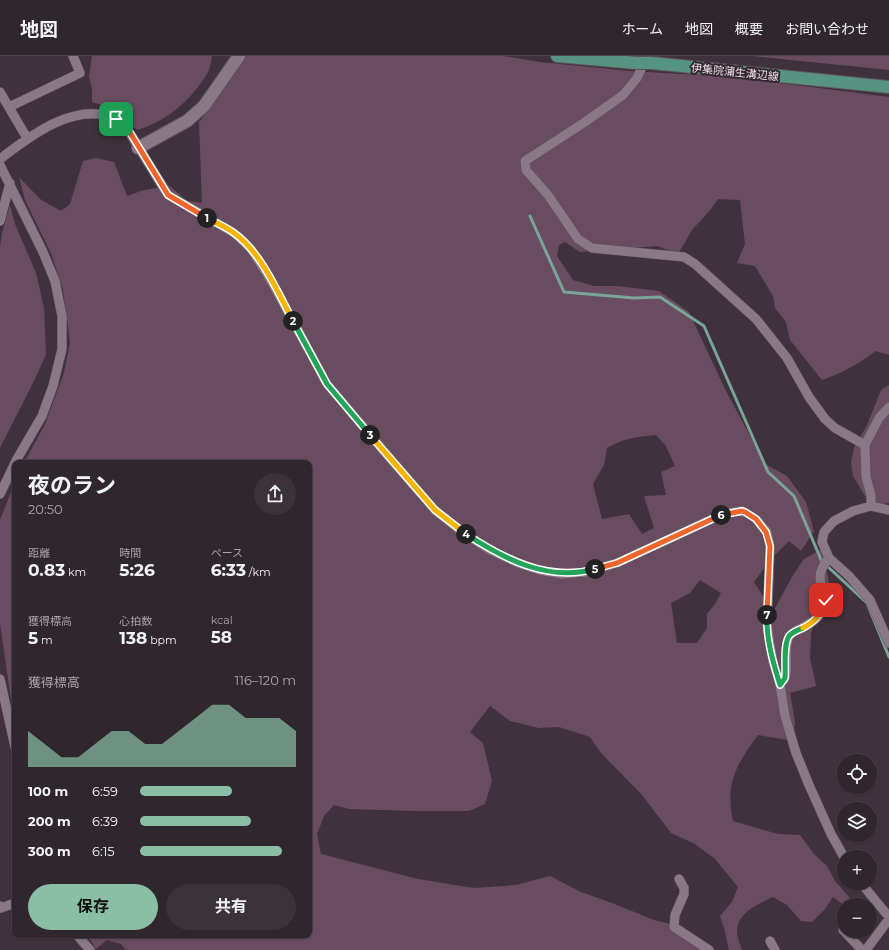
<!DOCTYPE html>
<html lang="ja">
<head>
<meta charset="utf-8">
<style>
	body { margin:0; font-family:Montserrat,"Noto Sans JP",sans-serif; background:#3c3239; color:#f1f3f6; height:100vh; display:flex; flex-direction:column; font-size:15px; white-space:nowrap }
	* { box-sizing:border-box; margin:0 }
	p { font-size:13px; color:#a8a5aa }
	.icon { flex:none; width:22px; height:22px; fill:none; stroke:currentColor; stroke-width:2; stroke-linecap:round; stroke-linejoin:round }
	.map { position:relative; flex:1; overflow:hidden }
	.details { position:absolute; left:12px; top:404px; width:300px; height:478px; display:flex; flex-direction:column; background:#30262d; border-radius:8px; box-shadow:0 1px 3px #0004,0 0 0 1px #4b4349 }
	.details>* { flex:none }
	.buttons { position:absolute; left:837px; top:698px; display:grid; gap:8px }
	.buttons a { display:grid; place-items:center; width:40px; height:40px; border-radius:50%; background:#30262d; box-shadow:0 1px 3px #0004,0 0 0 1px #4b4349; font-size:20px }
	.pin { position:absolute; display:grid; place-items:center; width:34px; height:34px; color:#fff; margin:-17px; border-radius:8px; box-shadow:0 2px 6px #0006 }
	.km { position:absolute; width:20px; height:20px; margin:-10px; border-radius:50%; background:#222; color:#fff; font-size:11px; line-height:20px; text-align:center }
	.round { display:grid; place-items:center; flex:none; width:42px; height:42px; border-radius:21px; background:#3c3239 }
	.summary { display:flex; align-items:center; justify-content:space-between; height:68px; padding:0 16px }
	h1 { font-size:22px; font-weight:700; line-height:30px }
	.stats { display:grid; grid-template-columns:repeat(3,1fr); gap:6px; height:68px; padding:4px 16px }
	.stats div { display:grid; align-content:center }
	.stats b { font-size:17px; font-weight:700 }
	.stats small { font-size:11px; font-weight:400 }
	.stats p { font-size:11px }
	.chart { height:112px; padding:8px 16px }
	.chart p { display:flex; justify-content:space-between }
	.chart svg { width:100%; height:72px; margin-top:4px; fill:#8abfa5; opacity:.7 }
	.cta { display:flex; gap:8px; margin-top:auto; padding:8px 16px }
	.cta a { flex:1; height:46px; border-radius:24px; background:#8abfa5; color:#111; font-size:16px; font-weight:700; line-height:46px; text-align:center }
	.cta a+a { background:#3c3239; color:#f1f3f6 }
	ul { padding:0 16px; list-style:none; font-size:13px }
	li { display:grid; grid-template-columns:64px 48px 1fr; align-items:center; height:30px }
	li i { height:10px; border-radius:5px; background:#8abfa5 }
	header { display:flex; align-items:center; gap:24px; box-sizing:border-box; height:56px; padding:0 20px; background:#30262d; border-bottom:1px solid #4b4349 }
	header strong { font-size:19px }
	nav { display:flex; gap:22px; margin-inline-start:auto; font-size:14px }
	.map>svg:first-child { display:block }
	.green { fill:#6a4c61; fill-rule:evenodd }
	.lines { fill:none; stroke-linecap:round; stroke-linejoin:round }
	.stream { stroke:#7aa495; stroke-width:3 }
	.street-casing { stroke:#5d515a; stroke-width:10 }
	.secondary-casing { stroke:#5d515a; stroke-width:14 }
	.primary-casing { stroke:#5d515a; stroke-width:14 }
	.street { stroke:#8a7985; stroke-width:9 }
	.secondary { stroke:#8a7985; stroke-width:12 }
	.primary { stroke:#569381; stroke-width:12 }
	.primary-bridge-casing { stroke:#5d515a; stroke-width:14; stroke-linecap:butt }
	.primary-bridge { stroke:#569381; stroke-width:12 }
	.split-1-casing { stroke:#fff; stroke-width:8 }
	.split-2-casing { stroke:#fff; stroke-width:8 }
	.split-3-casing { stroke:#fff; stroke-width:8 }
	.split-4-casing { stroke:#fff; stroke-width:8 }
	.split-5-casing { stroke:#fff; stroke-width:8 }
	.split-6-casing { stroke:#fff; stroke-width:8 }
	.split-7-casing { stroke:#fff; stroke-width:8 }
	.split-8-casing { stroke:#fff; stroke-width:8 }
	.split-9-casing { stroke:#fff; stroke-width:8 }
	.split-1 { stroke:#f0652b; stroke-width:5 }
	.split-2 { stroke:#f5b400; stroke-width:5 }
	.split-3 { stroke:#22a559; stroke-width:5 }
	.split-4 { stroke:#f5b400; stroke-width:5 }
	.split-5 { stroke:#22a559; stroke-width:5 }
	.split-6 { stroke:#f0652b; stroke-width:5 }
	.split-7 { stroke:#f0652b; stroke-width:5 }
	.split-8 { stroke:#22a559; stroke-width:5 }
	.split-9 { stroke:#f5b400; stroke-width:5 }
	.labels { text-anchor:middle; stroke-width:4; stroke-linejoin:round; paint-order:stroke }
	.street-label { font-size:11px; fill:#e9dfe6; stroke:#362832 }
</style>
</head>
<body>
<header>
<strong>地図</strong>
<nav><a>ホーム</a><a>地図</a><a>概要</a><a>お問い合わせ</a></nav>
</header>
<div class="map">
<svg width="889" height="894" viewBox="0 0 889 894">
	<rect width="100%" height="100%" fill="#40323c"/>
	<path class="green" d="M92,0h120c-1,6 -2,13 -5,18 -16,26 -41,48 -70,56l-9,-6 -11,-14 -25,-8v-13l-3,-13z
		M246,0h257l37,6 89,9 104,6 156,20v258l-13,-4c-18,13 -33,22 -54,29l-32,-40 -4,-18 -11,-14 -2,-12 -18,-30 -18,-3 8,-19 -5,-44 -22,-1 -7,10 -19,21 -14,24 -21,-8 -77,6 -15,-10 -6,3 -2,11 16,24 21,6h23l42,5 30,21 36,77 40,75 22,12 19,26 8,29 -13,20 -12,-10 -18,18 -17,23 19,30 20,-37 11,-16 18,-10 9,43 -13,15 -7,27 -1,24 6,28 -26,7 5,29 -2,19 -35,-6c-22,30 -33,48 -25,86l45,13 22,1 14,19 13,12 8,15 21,24h-12l-11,-8 -8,12 -13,13 -11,-1 -14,-16 -14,-8c-15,7 -35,15 -36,34 0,6 3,13 5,19h-13l-5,-22 -4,-12 12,-14 6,-15 -23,-28 -20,-15 -24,-11 -29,-38 -41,-42 -11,-16 -31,-10 -20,1 -29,-7 -20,-15 -20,26 13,11 9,38 -7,23 -16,7h-58l-62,-2 -15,-4 -10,11 -7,18 4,20 97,25 56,9 42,-3 34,-9 31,16 31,11 42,17 24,6 32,24h-584l-5,-6 -14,-4 -11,9 -9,-14h222v-472h-285l21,-39 19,-51 6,-31 -7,-52 -12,-37 -26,-53 -6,-23 21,22 21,12 9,-7 13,-43 13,-3 18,4 13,34 17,-6 26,-4 17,15 15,2 -3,-81 17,-22zM656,379l10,11 9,20 -14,6 5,23 -22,1 10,32 -12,6 -13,-20 -27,5 -9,-35 11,-19 3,-17c17,-10 30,-11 49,-13zM700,524l21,13 -6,11 -8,10v14l-10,15h-20l-6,-40 19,-10z
		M752,0h137v14z
		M10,149l5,19 21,49 8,35 2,46 -10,23 -36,71v-201l2,-14z
		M889,329v118l-14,2 -7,-4 -15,-25 -2,-14 3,-14 13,-23 14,-35z
		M15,426v246l-15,-105v-103z"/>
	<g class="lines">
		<path class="stream" d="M530,160l34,76 70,6 26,-1 44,29 64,146 26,24 28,66
			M827,510l40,37 22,54"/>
		<g class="street-casing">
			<path id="street" d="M647,0l-10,22 -14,17 -38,27 -60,39 1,9 22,25 30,44 14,9 92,9 11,7 61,55 31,39 22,39 16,22 10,9 30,17
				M0,36l27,46
				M9,51l71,-34 -7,-17
				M0,103c30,-23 76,-59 116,-40 4,2 7,5 10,8l42,68 66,38 17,16 18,28 58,107 55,65 53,61 27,22 28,18 28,13 21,7 23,4 24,-2 31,-9 108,-50 17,-2 3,1 11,7 11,13 3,14 -3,79 6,37 7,23 5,31 11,37 13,32 22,49 13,23
				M0,109l43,87 12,29 7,35v33l-9,37 -11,30 -25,43 -17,35
				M0,165l10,-38
				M871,450v-11l-5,-18 -1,-32 14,-27 10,-11
				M889,454l-18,-4 -18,5 -19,10 -10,11 -2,10 7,16 20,18 21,24 19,43
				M0,623l15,68
				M780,629c1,-2 5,-5 5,-7 4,-13 -2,-28 4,-41 5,-10 26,-11 33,-26 8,-17 -7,-29 0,-42 1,-4 4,-7 7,-11
				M679,823l5,9v6l-9,21 -1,12 35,23
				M861,827l28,34
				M0,850l1,2 14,-5
				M843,874l19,20
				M77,879l13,15
				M770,885l5,9
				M866,894l23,-31"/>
		</g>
		<g class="secondary-casing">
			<path id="secondary" d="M138,92l49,-27 17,-15 35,-50"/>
		</g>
		<g class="primary-casing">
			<path id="primary" d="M557,0l79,7
				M652,7l237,24"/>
		</g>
		<use href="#street" class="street"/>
		<use href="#secondary" class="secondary"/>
		<use href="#primary" class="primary"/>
		<g class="primary-bridge-casing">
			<path id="primary-bridge" d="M636,7h16"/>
		</g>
		<use href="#primary-bridge" class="primary-bridge"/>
	</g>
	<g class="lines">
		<g class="split-1-casing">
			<path id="split-1" d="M116,63l10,7 42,69 39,23"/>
		</g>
		<g class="split-2-casing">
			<path id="split-2" d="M207,162c9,5 19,9 27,15 27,19 44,60 59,88"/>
		</g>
		<g class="split-3-casing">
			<path id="split-3" d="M293,265l34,63 43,51"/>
		</g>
		<g class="split-4-casing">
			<path id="split-4" d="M370,379l65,75 31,24"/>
		</g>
		<g class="split-5-casing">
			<path id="split-5" d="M466,478c38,25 82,48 129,35"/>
		</g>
		<g class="split-6-casing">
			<path id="split-6" d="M595,513l22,-6 104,-48"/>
		</g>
		<g class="split-7-casing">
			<path id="split-7" d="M721,459l21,-4 3,1 11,7 10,13 4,14 -3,69"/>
		</g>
		<g class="split-8-casing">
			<path id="split-8" d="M767,559c-1,24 6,47 13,70l5,-7c1,-11 -2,-32 4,-42 3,-4 9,-6 14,-8"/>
		</g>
		<g class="split-9-casing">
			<path id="split-9" d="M803,572c13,-7 18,-14 23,-28"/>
		</g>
		<use href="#split-1" class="split-1"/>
		<use href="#split-2" class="split-2"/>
		<use href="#split-3" class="split-3"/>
		<use href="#split-4" class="split-4"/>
		<use href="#split-5" class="split-5"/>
		<use href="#split-6" class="split-6"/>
		<use href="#split-7" class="split-7"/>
		<use href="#split-8" class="split-8"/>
		<use href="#split-9" class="split-9"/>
	</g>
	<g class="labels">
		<g class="street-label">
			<text transform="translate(735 16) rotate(6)" y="4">伊集院蒲生溝辺線</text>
		</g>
	</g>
</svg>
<div class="buttons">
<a><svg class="icon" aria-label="locate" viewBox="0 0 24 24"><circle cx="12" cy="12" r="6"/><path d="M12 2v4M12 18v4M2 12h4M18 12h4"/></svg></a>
<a><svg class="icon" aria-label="layers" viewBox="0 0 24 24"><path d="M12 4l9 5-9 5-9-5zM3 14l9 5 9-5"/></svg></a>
<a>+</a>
<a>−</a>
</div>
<div class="pin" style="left:116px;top:63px;background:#1e9e55"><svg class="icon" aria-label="arrive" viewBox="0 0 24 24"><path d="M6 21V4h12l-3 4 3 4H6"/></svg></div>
<div class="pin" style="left:826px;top:544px;background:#d93025"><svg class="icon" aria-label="check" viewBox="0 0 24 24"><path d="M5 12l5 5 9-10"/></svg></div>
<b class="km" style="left:207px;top:162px">1</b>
<b class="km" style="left:293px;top:265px">2</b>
<b class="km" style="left:370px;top:379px">3</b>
<b class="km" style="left:466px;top:478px">4</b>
<b class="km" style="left:595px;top:513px">5</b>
<b class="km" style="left:721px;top:459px">6</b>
<b class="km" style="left:767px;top:559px">7</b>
<section class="details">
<div class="summary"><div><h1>夜のラン</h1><p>20:50</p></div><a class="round"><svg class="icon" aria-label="share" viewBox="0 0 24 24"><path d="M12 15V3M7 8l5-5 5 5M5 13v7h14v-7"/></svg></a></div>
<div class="stats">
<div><p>距離</p><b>0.83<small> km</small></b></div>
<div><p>時間</p><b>5:26</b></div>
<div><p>ペース</p><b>6:33<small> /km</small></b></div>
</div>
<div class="stats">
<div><p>獲得標高</p><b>5<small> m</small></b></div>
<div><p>心拍数</p><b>138<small> bpm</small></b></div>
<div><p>kcal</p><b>58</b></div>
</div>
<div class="chart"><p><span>獲得標高</span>116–120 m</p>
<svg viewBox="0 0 160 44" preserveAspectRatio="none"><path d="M0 44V22L10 30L20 38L30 38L40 30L50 22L60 22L70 30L80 30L90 22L100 14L110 6L120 6L130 14L140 14L150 14L160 22V44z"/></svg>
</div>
<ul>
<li><b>100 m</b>6:59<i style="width:59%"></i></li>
<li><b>200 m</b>6:39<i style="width:71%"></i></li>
<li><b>300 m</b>6:15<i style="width:91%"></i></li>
</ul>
<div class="cta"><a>保存</a><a>共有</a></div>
</section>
</div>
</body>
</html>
